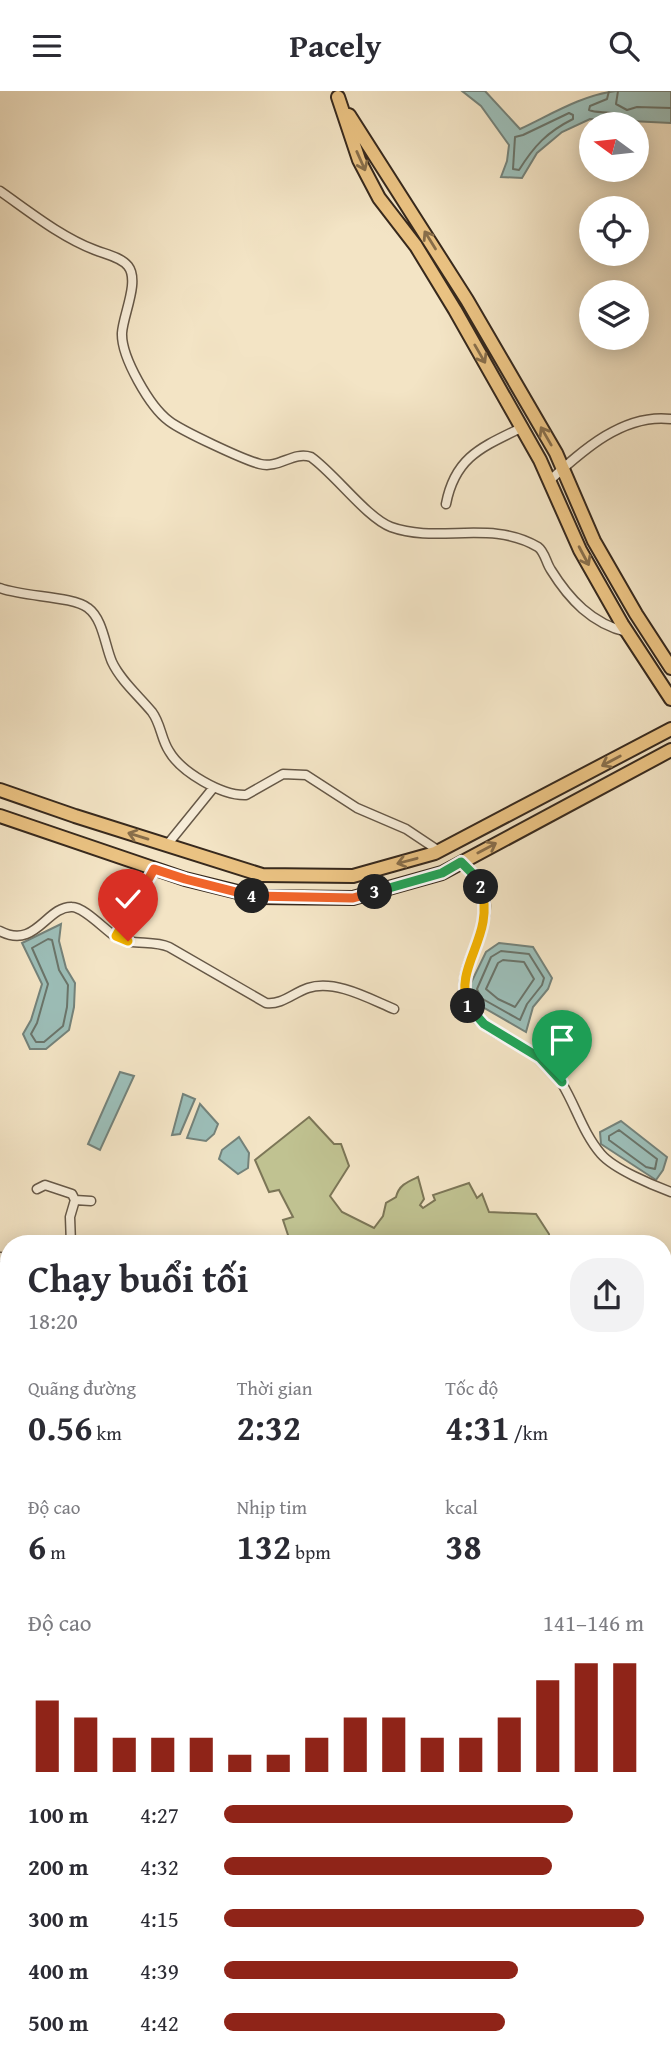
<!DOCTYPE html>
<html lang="vi">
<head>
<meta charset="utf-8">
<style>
	body { margin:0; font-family:"Gentium Book Plus",serif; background:#f2f2f3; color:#2b2b33; height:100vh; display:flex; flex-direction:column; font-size:26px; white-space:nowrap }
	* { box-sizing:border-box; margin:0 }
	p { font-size:23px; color:#7c7c81 }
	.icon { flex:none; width:38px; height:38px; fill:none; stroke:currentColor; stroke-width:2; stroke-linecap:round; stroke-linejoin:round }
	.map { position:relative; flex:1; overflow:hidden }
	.panel { position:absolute; left:0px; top:1144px; width:672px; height:830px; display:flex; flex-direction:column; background:#fff; border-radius:28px 28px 0 0; box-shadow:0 4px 18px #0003 }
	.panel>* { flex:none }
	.needle { width:46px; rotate:285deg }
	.buttons { position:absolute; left:579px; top:21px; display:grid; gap:14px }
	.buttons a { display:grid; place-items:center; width:70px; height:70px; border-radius:50%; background:#fff; box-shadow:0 4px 18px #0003; font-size:35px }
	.pin { position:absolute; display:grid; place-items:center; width:60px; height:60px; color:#fff; margin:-72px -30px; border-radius:50% 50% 50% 0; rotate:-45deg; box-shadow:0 0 7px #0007 }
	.pin .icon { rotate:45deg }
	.km { position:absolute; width:35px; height:35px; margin:-18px; border-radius:50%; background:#222; color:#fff; font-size:19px; line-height:35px; text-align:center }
	.round { display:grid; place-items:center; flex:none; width:74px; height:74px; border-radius:28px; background:#f2f2f3 }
	.headline { display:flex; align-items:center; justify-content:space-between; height:119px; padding:0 28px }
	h1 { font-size:38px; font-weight:800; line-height:52px }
	.metrics { display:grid; grid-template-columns:repeat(3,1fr); gap:10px; height:119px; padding:7px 28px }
	.metrics div { display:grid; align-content:center }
	.metrics b { font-size:35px; font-weight:800 }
	.metrics small { font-size:19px; font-weight:400 }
	.metrics p { font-size:19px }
	.chart { height:196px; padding:14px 28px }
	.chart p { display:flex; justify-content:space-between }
	.chart svg { width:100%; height:126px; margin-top:7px; stroke:#8f2418; stroke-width:6 }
	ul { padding:0 28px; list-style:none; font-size:23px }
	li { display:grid; grid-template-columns:112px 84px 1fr; align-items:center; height:52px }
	li i { height:18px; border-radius:9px; background:#8f2418 }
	header { display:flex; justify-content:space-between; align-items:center; height:91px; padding:0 28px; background:#fff; font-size:32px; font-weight:800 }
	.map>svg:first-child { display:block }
	.green { fill:#c0c291; stroke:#7c7657; stroke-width:2 }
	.water { fill:#9cbeb8; stroke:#74827a; stroke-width:2 }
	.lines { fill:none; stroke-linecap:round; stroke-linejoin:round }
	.shore { stroke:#6a746a; stroke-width:2 }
	.street-casing { stroke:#665847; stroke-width:11 }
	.secondary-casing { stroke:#37291d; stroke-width:14 }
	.primary-casing { stroke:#37291d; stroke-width:16 }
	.street { stroke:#f7edd9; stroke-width:8 }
	.secondary { stroke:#f7edd9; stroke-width:10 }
	.primary { stroke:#eac282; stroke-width:12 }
	.oneway { stroke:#886e4a }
	.split-1-casing { stroke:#fff; stroke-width:14 }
	.split-2-casing { stroke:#fff; stroke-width:14 }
	.split-3-casing { stroke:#fff; stroke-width:14 }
	.split-4-casing { stroke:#fff; stroke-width:14 }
	.split-5-casing { stroke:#fff; stroke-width:14 }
	.split-6-casing { stroke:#fff; stroke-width:14 }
	.split-1 { stroke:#22a559; stroke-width:9 }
	.split-2 { stroke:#f5b400; stroke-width:9 }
	.split-3 { stroke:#22a559; stroke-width:9 }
	.split-4 { stroke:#f0652b; stroke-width:9 }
	.split-5 { stroke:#f0652b; stroke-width:9 }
	.split-6 { stroke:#f5b400; stroke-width:9 }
</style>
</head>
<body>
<header><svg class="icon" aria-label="menu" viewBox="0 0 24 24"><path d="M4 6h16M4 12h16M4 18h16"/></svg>Pacely<svg class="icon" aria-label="search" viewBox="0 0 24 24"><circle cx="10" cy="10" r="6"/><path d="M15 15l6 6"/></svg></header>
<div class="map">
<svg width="671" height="1974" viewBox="0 0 671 1974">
	<rect width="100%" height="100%" fill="#f3e4c5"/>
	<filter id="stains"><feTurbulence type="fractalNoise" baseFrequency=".00286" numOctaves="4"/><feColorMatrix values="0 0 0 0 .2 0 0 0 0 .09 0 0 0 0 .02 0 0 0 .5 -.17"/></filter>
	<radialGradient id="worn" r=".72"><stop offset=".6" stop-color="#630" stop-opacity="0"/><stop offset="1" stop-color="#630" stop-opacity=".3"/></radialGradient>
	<path class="green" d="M309,1026l25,27h7l8,22 -19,30 12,16 32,16 9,-12 3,-13 10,-6c3,-12 11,-15 22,-20l6,22 -4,6 3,3 12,-8 -2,-5 36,-12 8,15 5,-4 7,18 47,2 13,20 1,10h-259l-8,-24 10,-3 -14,-27 -10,2 -14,-32z"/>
	<path class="water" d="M462,0h23l35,38c30,-14 62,-34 96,-38 18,0 37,0 55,0v32l-81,-4 -28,13 -25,21 -15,25 -21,-1 6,-16 2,-16 -28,-39z
		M61,833l-2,17 7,27 9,15 -1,24 -5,23 -23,19h-16l-7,-15 8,-14 11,-36 -20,-41z
		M499,852l34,4 19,31 -4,11 -15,18 -7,25 -52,-30 -5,-15 17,-35z
		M120,981l14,4 -34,74 -12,-6z
		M183,1003l12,5 -15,35 -8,1z
		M200,1013l18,20 -4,10 -8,7 -19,-3z
		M621,1030l46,36 -4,13 -7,10 -55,-36 -1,-12z
		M239,1046l10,16 -1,15 -10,6 -19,-15 3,-9z
		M663,1914l8,2v22l-3,2 -2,15 5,3v16h-20l4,-9h8z"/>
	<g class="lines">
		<path class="shore" d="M609,0l-2,8 -17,7 -1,4c11,5 32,-2 34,14
			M618,0l-2,13 11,6 10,-3 34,1
			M569,22l4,2v4c-26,13 -39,27 -54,51l-6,-1 2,-32 8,-2z
			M48,848l4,1 7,30 9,15 -1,22 -4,19 -19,16h-8l-5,-8 6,-11 11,-39 -16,-36z
			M501,860l28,3 15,24 -2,7 -15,19 -7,16 -39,-22 -4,-9 14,-32z
			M503,869l21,2 10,17 -19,28 -17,-8 -12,-10 12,-26z
			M619,1039l38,29 -2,10 -9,-2 -37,-27v-4z"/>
		<g class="street-casing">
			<path id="street" d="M0,100c30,21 61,46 95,59 10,4 26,7 33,16 12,15 -5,49 -6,67 -1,24 28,74 47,88 13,10 75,39 91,43 19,5 33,-13 51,-7 24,17 56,61 80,70 47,17 100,-8 147,20 7,5 8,16 13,23 18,29 41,54 76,62
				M549,390c33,-30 74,-68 122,-62
				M446,413c9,-47 36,-57 75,-76
				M0,497c23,9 73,8 88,20 15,11 17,38 24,54 9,19 27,34 40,50 9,12 9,27 17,39 12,21 53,45 77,44l37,-21 23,1 51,33 49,21 33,22
				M167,754l47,-58
				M461,771c60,48 -10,93 5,139 10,31 52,39 75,58 31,25 35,66 60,95 13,15 51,31 70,38
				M0,840c36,19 46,-25 72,-24 12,0 33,23 44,30 16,9 36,3 53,10l97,56c16,2 27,-10 42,-15 27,-9 62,11 86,21
				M116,845l38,-67
				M37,1098l8,-4 27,9 3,6 -5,17 1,27
				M75,1109l16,1
				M0,1166l9,1
				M663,1224l8,-12
				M0,1281l9,-11
				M663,1283l8,23
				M0,1563l9,-8"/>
		</g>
		<g class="secondary-casing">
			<path id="secondary" d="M663,1710l8,-6
				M663,1736l8,-6
				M172,1974l30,-9
				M218,1974l28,-9"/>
		</g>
		<g class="primary-casing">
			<path id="primary" d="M338,6l21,63 20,38 37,48 39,64 85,150 40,90 42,74 49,75
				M349,24l118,185 89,153 38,88 42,73 35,54
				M0,699l75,26 187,59 91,1 82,-23 236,-124
				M0,725l185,63 73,18 95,1 89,-25 229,-123
				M0,1781l9,15
				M99,1965l4,9"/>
		</g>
		<use href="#street" class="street"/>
		<use href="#secondary" class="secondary"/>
		<use href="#primary" class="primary"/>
	</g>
	<defs><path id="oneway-shaft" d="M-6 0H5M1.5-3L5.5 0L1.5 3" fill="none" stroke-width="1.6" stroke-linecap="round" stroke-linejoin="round" transform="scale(1.75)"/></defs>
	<g class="oneway">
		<use href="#oneway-shaft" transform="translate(361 70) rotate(66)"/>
		<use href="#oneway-shaft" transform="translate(430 149) rotate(-122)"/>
		<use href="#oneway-shaft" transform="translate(480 263) rotate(60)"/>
		<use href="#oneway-shaft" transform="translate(546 345) rotate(-120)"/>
		<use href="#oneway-shaft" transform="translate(584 465) rotate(62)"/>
		<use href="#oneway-shaft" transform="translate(611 670) rotate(152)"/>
		<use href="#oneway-shaft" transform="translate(138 745) rotate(-163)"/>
		<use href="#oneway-shaft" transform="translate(487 757) rotate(-28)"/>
		<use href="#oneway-shaft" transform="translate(407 770) rotate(165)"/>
	</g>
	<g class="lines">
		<g class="split-1-casing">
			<path id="split-1" d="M468,915l16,18 56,34 22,24"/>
		</g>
		<g class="split-2-casing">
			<path id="split-2" d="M468,915c-15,-41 28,-69 13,-119"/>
		</g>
		<g class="split-3-casing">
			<path id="split-3" d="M375,801l67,-19 19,-11 11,11 9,14"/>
		</g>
		<g class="split-4-casing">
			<path id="split-4" d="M252,805l101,2 22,-6"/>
		</g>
		<g class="split-5-casing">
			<path id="split-5" d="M144,796l10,-18 31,10 67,17"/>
		</g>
		<g class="split-6-casing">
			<path id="split-6" d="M128,850l-12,-5 28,-49"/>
		</g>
		<use href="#split-1" class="split-1"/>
		<use href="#split-2" class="split-2"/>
		<use href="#split-3" class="split-3"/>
		<use href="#split-4" class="split-4"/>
		<use href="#split-5" class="split-5"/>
		<use href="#split-6" class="split-6"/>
	</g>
	<rect width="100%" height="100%" filter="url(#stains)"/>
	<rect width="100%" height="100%" fill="url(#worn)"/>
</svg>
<div class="buttons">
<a><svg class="needle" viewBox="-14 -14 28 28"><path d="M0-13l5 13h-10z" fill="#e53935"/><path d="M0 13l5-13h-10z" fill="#7c7c81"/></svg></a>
<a><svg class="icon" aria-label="locate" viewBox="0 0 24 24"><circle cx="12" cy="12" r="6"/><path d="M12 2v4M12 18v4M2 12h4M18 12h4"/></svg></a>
<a><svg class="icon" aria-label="layers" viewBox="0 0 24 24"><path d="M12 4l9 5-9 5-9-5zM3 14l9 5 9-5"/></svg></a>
</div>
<div class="pin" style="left:562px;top:991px;background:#1e9e55"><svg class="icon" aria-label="arrive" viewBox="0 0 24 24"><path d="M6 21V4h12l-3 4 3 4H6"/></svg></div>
<div class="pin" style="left:128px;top:850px;background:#d93025"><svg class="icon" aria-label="check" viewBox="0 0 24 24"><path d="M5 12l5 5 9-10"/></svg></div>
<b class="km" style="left:468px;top:915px">1</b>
<b class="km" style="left:481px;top:796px">2</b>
<b class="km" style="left:375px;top:801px">3</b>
<b class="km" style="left:252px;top:805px">4</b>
<section class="panel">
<div class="headline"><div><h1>Chạy buổi tối</h1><p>18:20</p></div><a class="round"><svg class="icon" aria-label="share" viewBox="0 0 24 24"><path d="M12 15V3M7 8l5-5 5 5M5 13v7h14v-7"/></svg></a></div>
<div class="metrics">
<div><p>Quãng đường</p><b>0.56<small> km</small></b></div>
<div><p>Thời gian</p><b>2:32</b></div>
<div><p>Tốc độ</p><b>4:31<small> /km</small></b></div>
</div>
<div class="metrics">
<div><p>Độ cao</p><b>6<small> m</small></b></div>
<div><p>Nhịp tim</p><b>132<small> bpm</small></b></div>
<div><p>kcal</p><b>38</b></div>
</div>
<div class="chart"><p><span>Độ cao</span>141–146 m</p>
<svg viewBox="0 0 160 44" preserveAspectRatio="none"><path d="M5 44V19M15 44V25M25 44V32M35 44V32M45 44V32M55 44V38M65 44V38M75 44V32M85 44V25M95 44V25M105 44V32M115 44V32M125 44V25M135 44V12M145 44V6M155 44V6"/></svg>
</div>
<ul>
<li><b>100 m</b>4:27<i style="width:83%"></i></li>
<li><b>200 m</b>4:32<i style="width:78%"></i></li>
<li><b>300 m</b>4:15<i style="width:100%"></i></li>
<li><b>400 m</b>4:39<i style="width:70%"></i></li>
<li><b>500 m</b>4:42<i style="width:67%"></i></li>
</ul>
</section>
</div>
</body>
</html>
